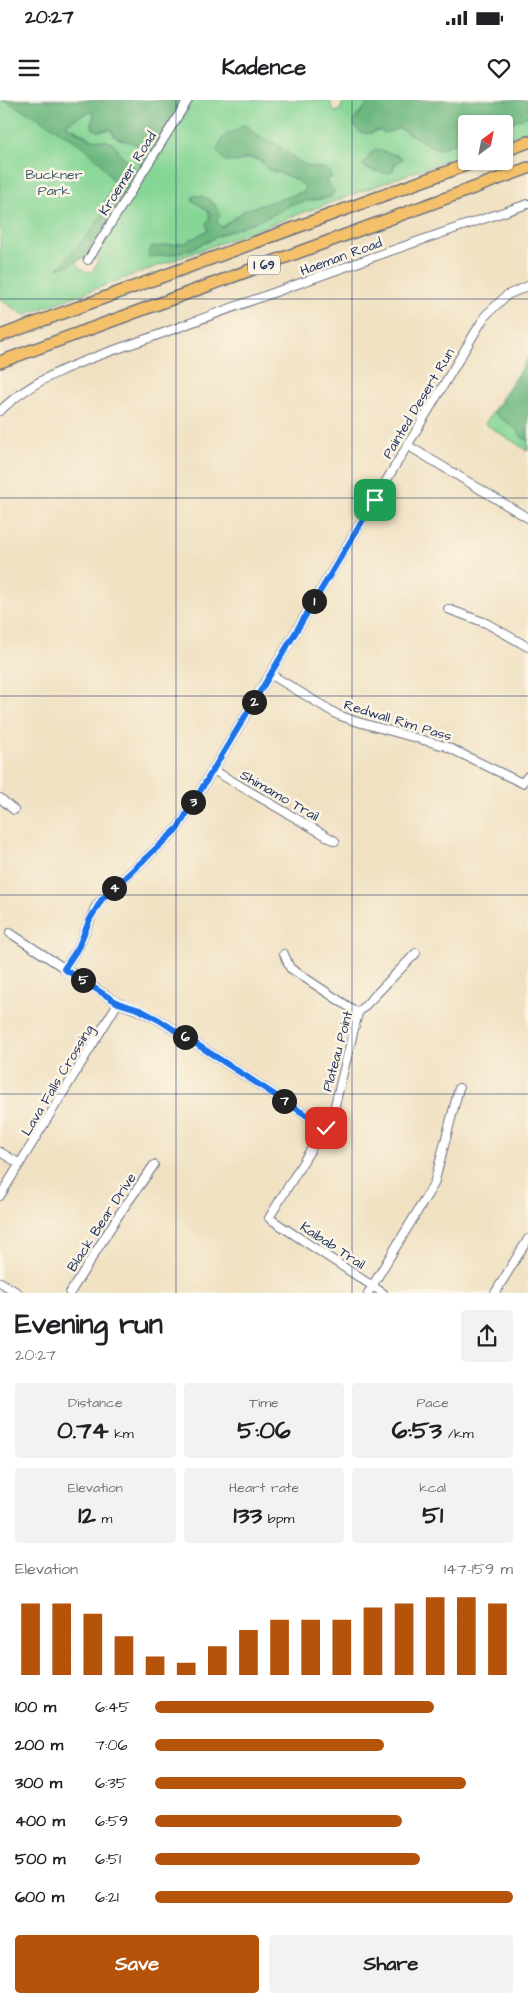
<!DOCTYPE html>
<html lang="en">
<head>
<meta charset="utf-8">
<style>
	body { margin:0; font-family:"Architects Daughter",sans-serif; background:#f2f2f2; color:#202124; height:100vh; display:flex; flex-direction:column; font-size:19px; white-space:nowrap }
	* { box-sizing:border-box; margin:0 }
	p { font-size:16px; color:#757577 }
	.icon { flex:none; width:28px; height:28px; fill:none; stroke:currentColor; stroke-width:2; stroke-linecap:round; stroke-linejoin:round }
	.map { position:relative; height:1193px; overflow:hidden }
	.sheet { display:flex; flex-direction:column; background:#fff; flex:1 }
	.sheet>* { flex:none }
	.needle { width:32px; rotate:32deg }
	.controls { position:absolute; left:458px; top:15px; display:grid; gap:10px }
	.controls a { display:grid; place-items:center; width:55px; height:55px; border-radius:5px; background:#fff; box-shadow:0 1px 4px #0004; font-size:25px }
	.pin { position:absolute; display:grid; place-items:center; width:42px; height:42px; color:#fff; margin:-21px; border-radius:10px; box-shadow:0 2px 8px #0006 }
	.km { position:absolute; width:25px; height:25px; margin:-12px; border-radius:50%; background:#222; color:#fff; font-size:14px; line-height:25px; text-align:center }
	.round { display:grid; place-items:center; flex:none; width:52px; height:52px; border-radius:5px; background:#f2f2f2 }
	.headline { display:flex; align-items:center; justify-content:space-between; height:85px; padding:0 15px }
	h1 { font-size:28px; font-weight:700; line-height:38px }
	.metrics { display:grid; grid-template-columns:repeat(3,1fr); gap:8px; height:85px; padding:5px 15px }
	.metrics div { display:grid; align-content:center; border-radius:5px; background:#f2f2f2; text-align:center }
	.metrics b { font-size:25px; font-weight:700 }
	.metrics small { font-size:14px; font-weight:400 }
	.metrics p { font-size:14px }
	.chart { height:140px; padding:10px 15px }
	.chart p { display:flex; justify-content:space-between }
	.chart svg { width:100%; height:90px; margin-top:5px; stroke:#b45309; stroke-width:6 }
	.cta { display:flex; gap:10px; margin-top:auto; padding:10px 15px }
	.cta a { flex:1; height:58px; border-radius:5px; background:#b45309; color:#fff; font-size:20px; font-weight:700; line-height:58px; text-align:center }
	.cta a+a { background:#f2f2f2; color:#202124 }
	ul { padding:0 15px; list-style:none; font-size:16px }
	li { display:grid; grid-template-columns:80px 60px 1fr; align-items:center; height:38px }
	li i { height:12px; border-radius:6px; background:#b45309 }
	.status { display:flex; justify-content:space-between; align-items:center; height:35px; padding:0 25px; background:#fff; direction:ltr }
	.status svg { height:14px; fill:currentColor }
	header { display:flex; justify-content:space-between; align-items:center; height:65px; padding:0 15px; background:#fff; font-size:22px; font-weight:700 }
	.map>svg:first-child { display:block }
	.green { fill:#86d696; stroke:#50827a; fill-rule:evenodd }
	.forest { fill:#6cb77f; stroke:#44736e }
	.lines { fill:none; stroke-linecap:round; stroke-linejoin:round }
	.minor-casing { stroke:#666d81; stroke-width:10 }
	.highway-casing { stroke:#666d81; stroke-width:14 }
	.minor { stroke:#fff; stroke-width:8 }
	.highway { stroke:#f4c16a; stroke-width:11 }
	.route-casing { stroke:#fff; stroke-width:10 }
	.route { stroke:#1a73e8; stroke-width:6 }
	.grid { fill:none; stroke:#1b2f5e; stroke-width:1; stroke-opacity:0.55 }
	.labels { text-anchor:middle; stroke-width:5; stroke-linejoin:round; paint-order:stroke }
	.shield { fill:#fcf5e5; stroke:#5e6a86; stroke-width:1 }
	.shield-label { font-size:12px; font-weight:bold; fill:#1b2f5e }
	.street-label { font-size:14px; fill:#1b2f5e; stroke:#fcf5e5 }
	.park-label { font-size:14px; fill:#36596c; stroke:#fcf5e5 }
</style>
</head>
<body>
<div class="status"><b>20:27</b><svg viewBox="0 0 49 12"><path d="M0 12V9h3v3zM5 12V6h3v6zM10 12V3h3v9zM15 12V0h3v12zM26 1h20v11H26zM47 4h2v5h-2z"/></svg></div>
<header><svg class="icon" aria-label="menu" viewBox="0 0 24 24"><path d="M4 6h16M4 12h16M4 18h16"/></svg>Kadence<svg class="icon" aria-label="heart" viewBox="0 0 24 24"><path d="M12 20l-8-8c-3-5 5-10 8-4 3-6 11-1 8 4z"/></svg></header>
<div class="map">
<svg width="528" height="1193" viewBox="0 0 528 1193">
	<rect width="100%" height="100%" fill="#fcf5e5"/>
	<filter id="ink" filterUnits="userSpaceOnUse"><feTurbulence type="fractalNoise" baseFrequency=".02" numOctaves="2"/><feDisplacementMap in="SourceGraphic" scale="10" xChannelSelector="R" yChannelSelector="G"/><feConvolveMatrix kernelMatrix="1 2 1 2 8 2 1 2 1" color-interpolation-filters="sRGB"/></filter>
	<filter id="wash" filterUnits="userSpaceOnUse"><feTurbulence type="fractalNoise" baseFrequency=".0096" numOctaves="4" result="noise"/><feDisplacementMap in="SourceGraphic" scale="20" xChannelSelector="R" yChannelSelector="G"/><feGaussianBlur stdDeviation="1.12" result="paint"/><feColorMatrix in="noise" values="0 0 0 0 0 0 0 0 0 0 0 0 0 0 0 0 0 1.4 0 .05"/><feComposite in="paint" operator="in"/></filter>
	<g filter="url(#wash)">
		<rect width="100%" height="100%" fill="#f0e1c2"/>
		<path class="green" d="M0,0h65l-1,25 18,-11 10,-2 2,2 -3,9 10,8 10,-2 3,7 25,9 4,8 -3,9 2,6 -9,14 1,-6 -4,-14 -8,-6 -8,-12 -7,-3 -16,-2 -18,-11 55,35 -24,40 12,19 35,-56 8,-8 4,-9 30,-49h136l6,12 5,-2 4,-10 21,3 2,2 -10,10 14,18c9,-4 18,1 28,-5l36,20h6l25,-9v14l-442,162 -24,-16zM242,25l6,1c9,14 17,11 29,19 15,10 27,25 47,23l1,12 9,11 -3,6 -40,7 -14,9 -62,24 -7,5 -38,13 7,-11 8,-1 23,-13c1,-13 5,-21 -11,-26h18l2,18 5,5 23,-17 59,-18 1,-6c-12,-9 -23,-13 -37,-16 -9,-13 -17,-14 -31,-8l-10,-28 9,-2zM371,53h14l15,3 -5,10 -8,7 -14,-2 -8,-3 -2,-5 5,-3zM99,153l-3,13 -5,6h-5l-9,-7v-4z
			M528,16v15l-24,9v-15z
			M528,257v94l-43,-27z"/>
		<path class="forest" d="M4,0h181l-23,47v6l-11,13 -11,1 3,-14 -4,-8 -22,-7 -6,-9 -13,2 -6,-3 2,-13 -2,-3 -10,3 -17,10 26,14 16,2 7,3 8,12 8,6 4,14 -2,8c-21,22 -39,81 -74,84l33,-37 16,-23 -3,-5 11,-19 -15,-22 -16,-15 -44,-28z
			M353,0h175v16l-24,9v-1h-38v15l-25,9h-6l-36,-20 -13,5 -9,-3 -6,3h-10l-6,-6 -1,-7 13,-15 -2,-3z
			M242,25l6,1c9,14 17,11 29,19 15,10 27,25 47,23l6,4 1,6 -6,2 9,11 -3,6 -40,7 -14,9 -55,21 -28,14 -24,7 -21,2 -1,-5 4,-5 33,-4 23,-13 -2,-7 5,-7c-3,-8 -12,-11 -19,-15l1,-5c13,-3 22,8 27,18l-3,8 5,5 23,-17 59,-18 1,-6c-12,-9 -23,-13 -37,-16l-6,-8 -7,-4h-10l-8,4 -12,-1 -8,-10c2,-5 5,-15 11,-17 7,-3 9,-3 14,-9z
			M375,49l25,7 3,3 -8,5 -3,8c-10,3 -20,-2 -29,-6l8,-13z
			M528,262v78l-6,-2 -5,-8 -23,-17z"/>
	</g>
	<g filter="url(#ink)">
		<g class="lines">
			<g class="minor-casing">
				<path id="minor" d="M88,160l100,-160
					M0,311c44,-44 117,-60 174,-82 117,-43 235,-86 354,-125
					M407,345l121,73
					M448,509l38,14 42,24
					M270,574l68,41 20,7 87,24 77,37 6,-7
					M213,670l122,71
					M0,698l14,12
					M10,833l108,70 22,8 19,9 167,108
					M284,854l6,14 68,45
					M64,869l14,-21 17,-40 7,-9 76,-71 307,-512 22,-21 21,-9
					M0,1052l20,12
					M0,1096l118,-193
					M0,1182l18,11
					M70,1193l48,-77 36,-51
					M368,1193l66,-109 25,-96
					M383,1193l-114,-75 64,-105 25,-100 58,-60
					M495,1193l33,-54"/>
			</g>
			<g class="highway-casing">
				<path id="highway" d="M504,51l24,-9
					M0,236l477,-175
					M0,262l528,-194"/>
			</g>
			<use href="#minor" class="minor"/>
			<use href="#highway" class="highway"/>
		</g>
	</g>
	<g class="lines" filter="url(#ink)">
		<g class="route-casing">
			<path id="route" d="M326,1028l-167,-108 -19,-10 -22,-7 -54,-34 14,-21 12,-29 12,-20 76,-71 197,-328"/>
		</g>
		<use href="#route" class="route"/>
	</g>
	<path class="grid" d="M176,0v1193M352,0v1193M0,199h528M0,398h528M0,596h528M0,795h528M0,994h528"/>
	<g class="labels">
		<rect class="shield" x="248" y="155.5" width="32" height="19" rx="4"/>
		<g class="shield-label">
			<text x="264" y="169">I 69</text>
		</g>
		<g class="street-label">
			<text transform="translate(127 73) rotate(-58)" y="5">Kroemer Road</text>
			<text transform="translate(341 156) rotate(-20)" y="5">Haeman Road</text>
			<text transform="translate(418 303) rotate(-59)" y="5">Painted Desert Run</text>
			<text transform="translate(398 620) rotate(17)" y="5">Redwall Rim Pass</text>
			<text transform="translate(280 695) rotate(30)" y="5">Shimamo Trail</text>
			<text transform="translate(337 951) rotate(-75)" y="5">Plateau Point</text>
			<text transform="translate(57 980) rotate(-59)" y="5">Lava Falls Crossing</text>
			<text transform="translate(101 1122) rotate(-57)" y="5">Black Bear Drive</text>
			<text transform="translate(333 1145) rotate(33)" y="5">Kaibab Trail</text>
		</g>
		<g class="park-label">
			<text x="54" y="79">Buckner<tspan x="54" dy="16">Park</tspan></text>
		</g>
	</g>
</svg>
<div class="controls">
<a><svg class="needle" viewBox="-14 -14 28 28"><path d="M0-13l5 13h-10z" fill="#e53935"/><path d="M0 13l5-13h-10z" fill="#757577"/></svg></a>
</div>
<div class="pin" style="left:375px;top:400px;background:#1e9e55"><svg class="icon" aria-label="arrive" viewBox="0 0 24 24"><path d="M6 21V4h12l-3 4 3 4H6"/></svg></div>
<div class="pin" style="left:326px;top:1028px;background:#d93025"><svg class="icon" aria-label="check" viewBox="0 0 24 24"><path d="M5 12l5 5 9-10"/></svg></div>
<b class="km" style="left:314px;top:501px">1</b>
<b class="km" style="left:254px;top:602px">2</b>
<b class="km" style="left:193px;top:702px">3</b>
<b class="km" style="left:114px;top:788px">4</b>
<b class="km" style="left:83px;top:880px">5</b>
<b class="km" style="left:185px;top:937px">6</b>
<b class="km" style="left:284px;top:1001px">7</b>
</div>
<section class="sheet">
<div class="headline"><div><h1>Evening run</h1><p>20:27</p></div><a class="round"><svg class="icon" aria-label="share" viewBox="0 0 24 24"><path d="M12 15V3M7 8l5-5 5 5M5 13v7h14v-7"/></svg></a></div>
<div class="metrics">
<div><p>Distance</p><b>0.74<small> km</small></b></div>
<div><p>Time</p><b>5:06</b></div>
<div><p>Pace</p><b>6:53<small> /km</small></b></div>
</div>
<div class="metrics">
<div><p>Elevation</p><b>12<small> m</small></b></div>
<div><p>Heart rate</p><b>133<small> bpm</small></b></div>
<div><p>kcal</p><b>51</b></div>
</div>
<div class="chart"><p><span>Elevation</span>147–159 m</p>
<svg viewBox="0 0 160 44" preserveAspectRatio="none"><path d="M5 44V9M15 44V9M25 44V14M35 44V25M45 44V35M55 44V38M65 44V30M75 44V22M85 44V17M95 44V17M105 44V17M115 44V11M125 44V9M135 44V6M145 44V6M155 44V9"/></svg>
</div>
<ul>
<li><b>100 m</b>6:45<i style="width:78%"></i></li>
<li><b>200 m</b>7:06<i style="width:64%"></i></li>
<li><b>300 m</b>6:35<i style="width:87%"></i></li>
<li><b>400 m</b>6:59<i style="width:69%"></i></li>
<li><b>500 m</b>6:51<i style="width:74%"></i></li>
<li><b>600 m</b>6:21<i style="width:100%"></i></li>
</ul>
<div class="cta"><a>Save</a><a>Share</a></div>
</section>
</body>
</html>
